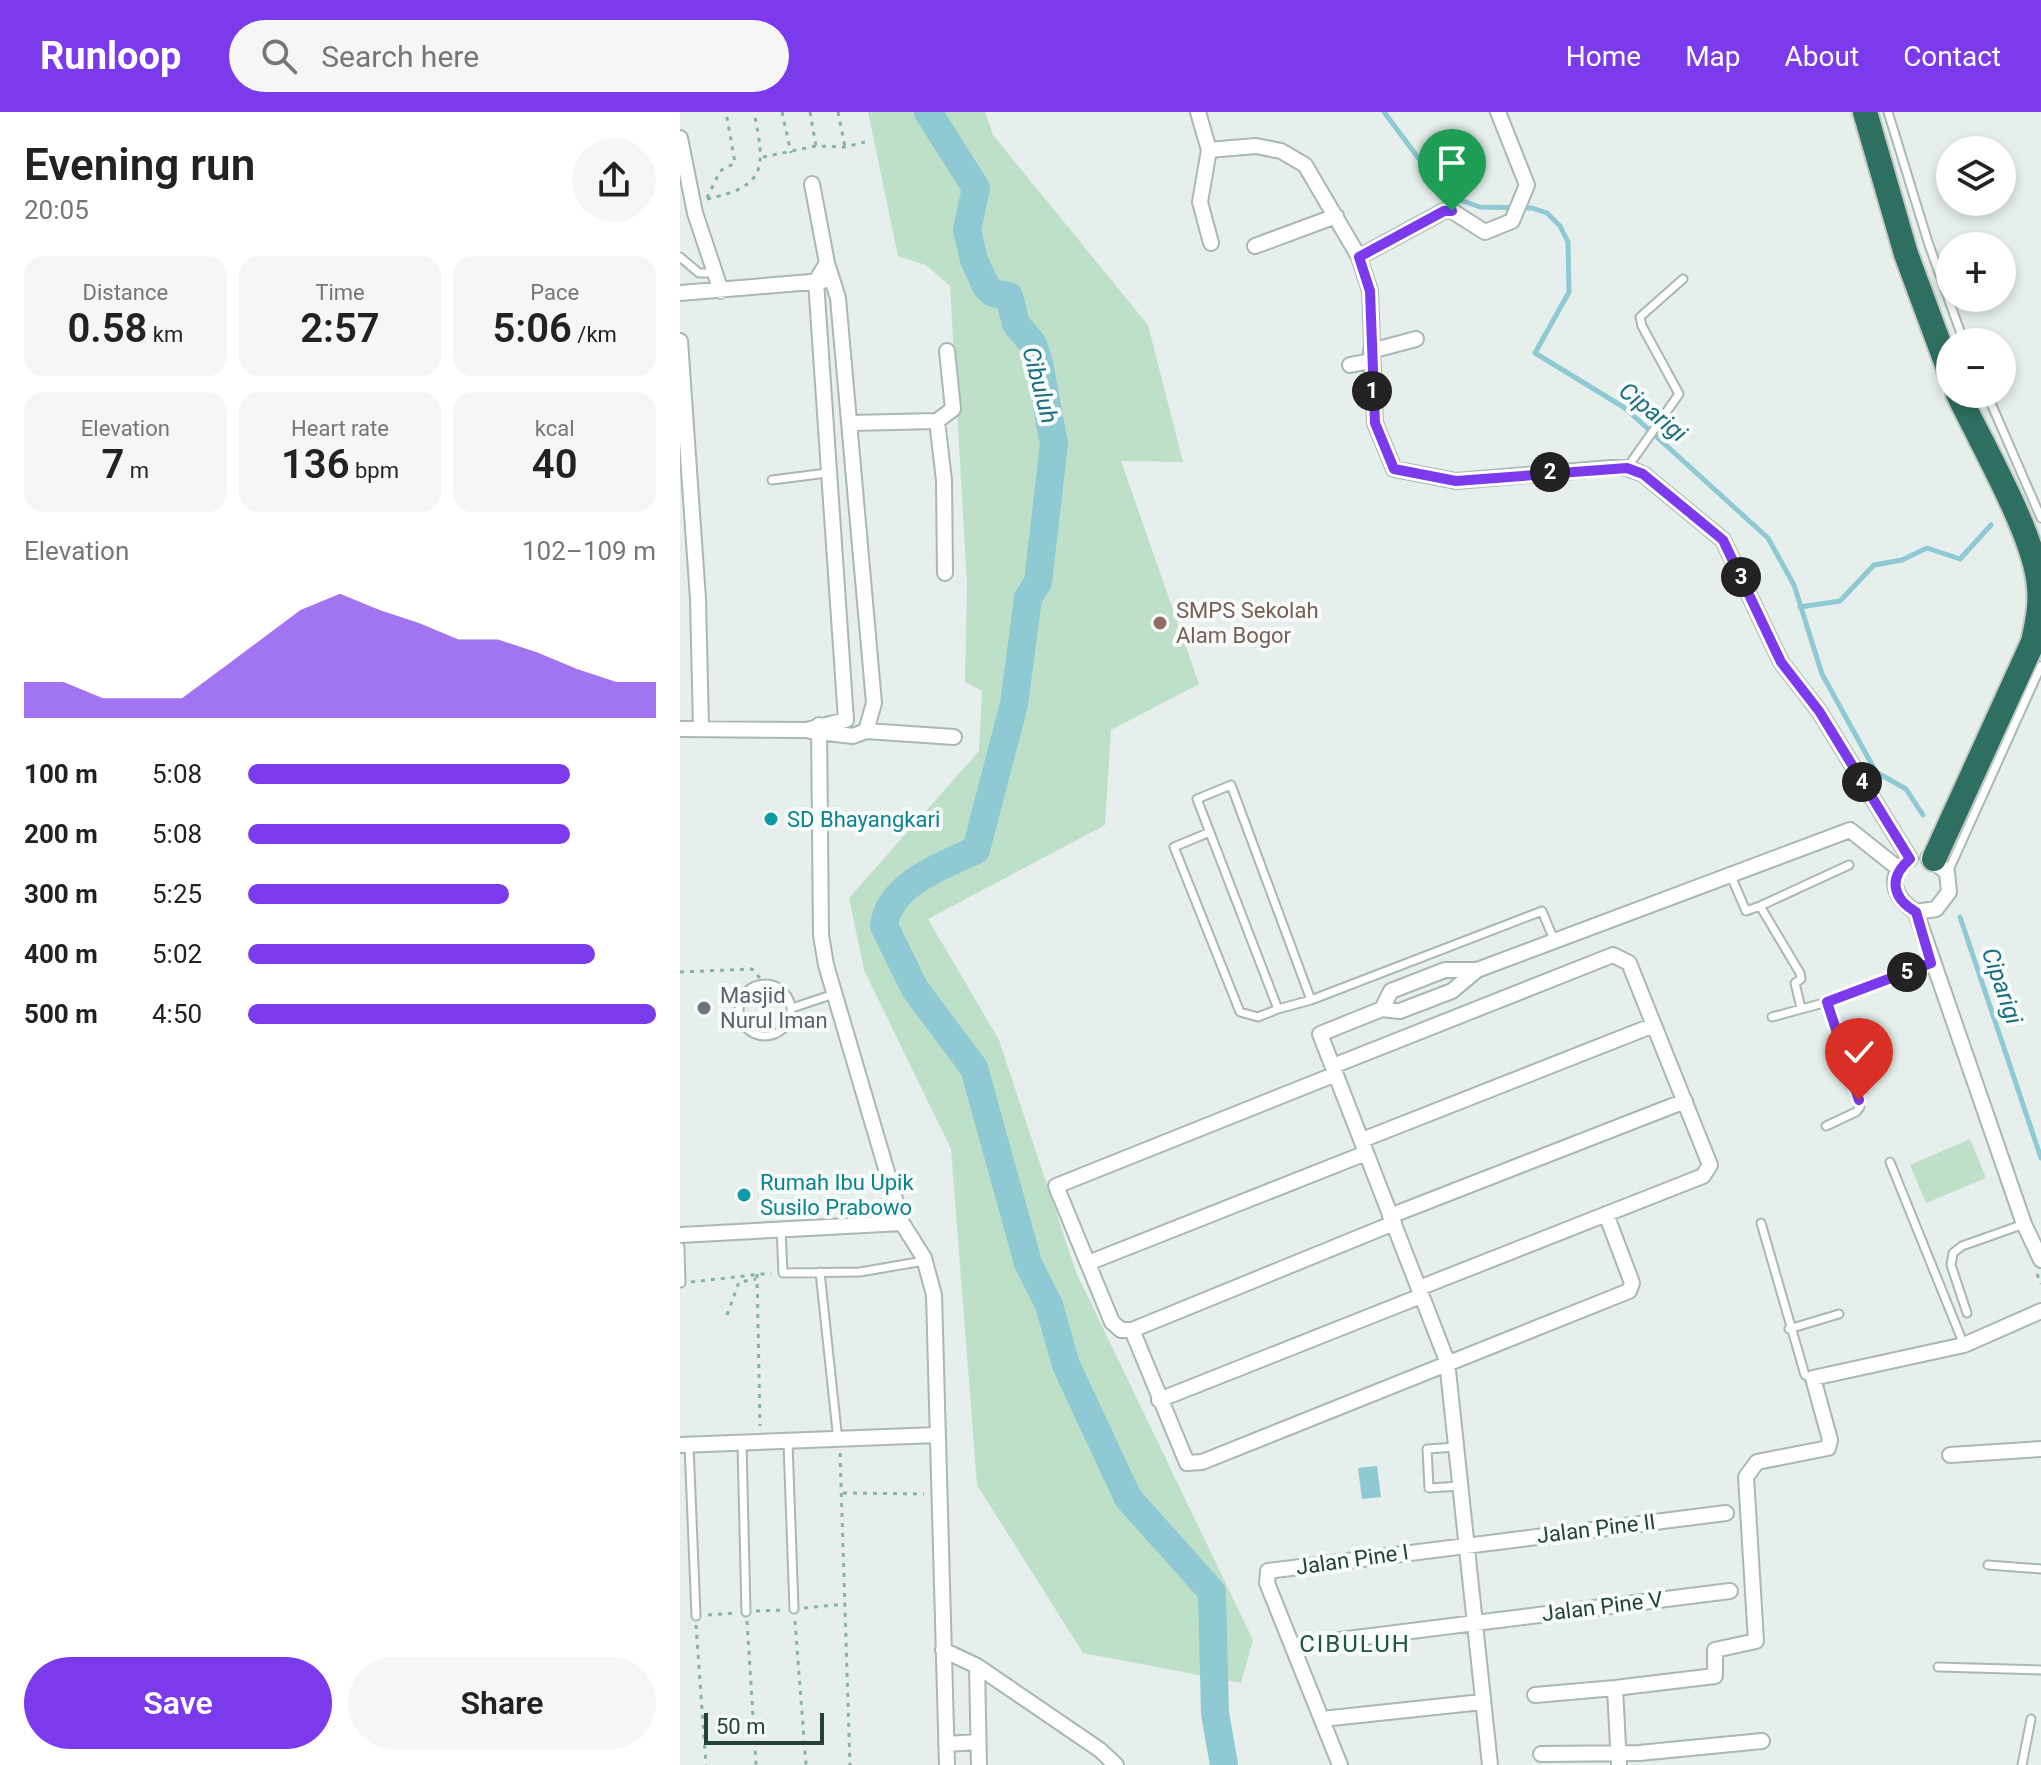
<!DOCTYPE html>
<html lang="en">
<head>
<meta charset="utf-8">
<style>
	body { margin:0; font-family:Roboto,sans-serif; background:#f6f6f6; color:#222; height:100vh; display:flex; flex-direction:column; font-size:30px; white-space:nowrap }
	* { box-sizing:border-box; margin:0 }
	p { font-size:26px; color:#767676 }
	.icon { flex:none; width:44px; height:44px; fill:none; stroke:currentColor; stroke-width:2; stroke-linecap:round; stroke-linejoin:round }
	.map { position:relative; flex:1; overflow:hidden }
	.panel { display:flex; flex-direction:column; background:#fff; width:680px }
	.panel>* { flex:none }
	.tools { position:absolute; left:1256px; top:24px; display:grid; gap:16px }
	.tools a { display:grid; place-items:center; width:80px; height:80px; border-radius:50%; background:#fff; box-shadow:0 4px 12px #0003; font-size:40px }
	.scale { position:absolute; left:24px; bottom:20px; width:120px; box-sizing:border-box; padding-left:8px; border:4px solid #24423a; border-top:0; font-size:22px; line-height:28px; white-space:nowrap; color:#24423a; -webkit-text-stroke:6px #f7fbf9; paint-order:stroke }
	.pin { position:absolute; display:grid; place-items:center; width:68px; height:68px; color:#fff; margin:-82px -34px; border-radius:50% 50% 50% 0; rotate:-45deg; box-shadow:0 0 8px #0007 }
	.pin .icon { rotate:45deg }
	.km { position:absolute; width:40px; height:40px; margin:-20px; border-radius:50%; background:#222; color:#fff; font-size:22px; line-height:40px; text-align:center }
	.round { display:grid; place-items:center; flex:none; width:84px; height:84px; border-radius:42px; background:#f6f6f6 }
	.summary { display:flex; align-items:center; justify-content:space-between; height:136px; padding:0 24px }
	h1 { font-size:44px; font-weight:600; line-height:60px }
	.figures { display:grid; grid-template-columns:repeat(3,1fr); gap:12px; height:136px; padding:8px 24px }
	.figures div { display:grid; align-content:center; border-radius:20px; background:#f6f6f6; text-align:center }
	.figures b { font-size:40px; font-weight:600 }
	.figures small { font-size:22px; font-weight:400 }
	.figures p { font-size:22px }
	.chart { height:224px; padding:16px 24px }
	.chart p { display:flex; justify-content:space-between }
	.chart svg { width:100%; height:144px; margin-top:8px; fill:#7c3aed; opacity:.7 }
	.cta { display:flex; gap:16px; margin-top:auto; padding:16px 24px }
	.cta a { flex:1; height:92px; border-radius:48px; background:#7c3aed; color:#fff; font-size:32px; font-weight:600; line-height:92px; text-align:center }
	.cta a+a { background:#f6f6f6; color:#222 }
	ul { padding:0 24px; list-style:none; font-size:26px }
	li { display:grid; grid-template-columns:128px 96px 1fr; align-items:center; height:60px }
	li i { height:20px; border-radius:10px; background:#7c3aed }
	header { display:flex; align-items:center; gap:48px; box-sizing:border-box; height:112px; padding:0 40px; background:#7c3aed; color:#fff }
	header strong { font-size:38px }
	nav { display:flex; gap:44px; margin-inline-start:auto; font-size:28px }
	.search { width:560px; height:72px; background:#f6f6f6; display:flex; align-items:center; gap:20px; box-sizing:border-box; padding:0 28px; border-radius:44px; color:#767676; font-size:30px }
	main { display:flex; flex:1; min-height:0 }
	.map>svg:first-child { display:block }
	.green { fill:#bfe0c8 }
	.water { fill:#8ec9d4 }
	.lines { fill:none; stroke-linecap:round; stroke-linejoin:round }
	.stream { stroke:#8ec9d4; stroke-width:5 }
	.river { stroke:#8ec9d4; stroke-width:28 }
	.service-casing { stroke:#a8b8b2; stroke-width:11 }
	.minor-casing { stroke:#a8b8b2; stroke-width:18 }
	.motorway-casing { stroke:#c2cac8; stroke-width:28 }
	.path { stroke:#86b3a5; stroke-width:3; stroke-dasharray:4 6; stroke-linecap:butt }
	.service { stroke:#fff; stroke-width:7 }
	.minor { stroke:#fff; stroke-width:14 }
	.motorway { stroke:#2f6f62; stroke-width:24 }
	.route-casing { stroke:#fff; stroke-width:16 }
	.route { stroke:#7c3aed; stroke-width:10 }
	.education-dot { fill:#8d6e63; stroke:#f7fbf9; stroke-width:3 }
	.culture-dot { fill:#0f9aa8; stroke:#f7fbf9; stroke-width:3 }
	.worship-dot { fill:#6b7280; stroke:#f7fbf9; stroke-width:3 }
	.labels { text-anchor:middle; stroke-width:8; stroke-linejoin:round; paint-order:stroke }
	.education-label { font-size:22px; fill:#785e54; stroke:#f7fbf9; text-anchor:start }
	.culture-label { font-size:22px; fill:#0d838f; stroke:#f7fbf9; text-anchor:start }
	.worship-label { font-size:22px; fill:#5b616d; stroke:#f7fbf9; text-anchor:start }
	.street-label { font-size:22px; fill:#24423a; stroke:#f7fbf9 }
	.water-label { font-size:24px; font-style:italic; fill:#1c6f80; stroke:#f7fbf9 }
	.neighbourhood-label { font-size:24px; letter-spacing:2px; fill:#1f5548; stroke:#f7fbf9 }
</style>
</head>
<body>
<header>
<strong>Runloop</strong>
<div class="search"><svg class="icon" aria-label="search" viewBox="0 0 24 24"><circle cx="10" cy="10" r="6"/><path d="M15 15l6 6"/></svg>Search here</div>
<nav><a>Home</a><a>Map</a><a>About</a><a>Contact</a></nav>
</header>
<main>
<section class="panel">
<div class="summary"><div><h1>Evening run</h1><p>20:05</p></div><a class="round"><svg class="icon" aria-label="share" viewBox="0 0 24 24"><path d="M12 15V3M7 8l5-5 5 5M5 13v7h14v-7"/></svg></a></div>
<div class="figures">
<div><p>Distance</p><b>0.58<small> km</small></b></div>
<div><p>Time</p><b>2:57</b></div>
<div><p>Pace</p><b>5:06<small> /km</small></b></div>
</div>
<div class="figures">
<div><p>Elevation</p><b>7<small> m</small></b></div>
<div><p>Heart rate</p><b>136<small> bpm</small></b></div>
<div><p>kcal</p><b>40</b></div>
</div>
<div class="chart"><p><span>Elevation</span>102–109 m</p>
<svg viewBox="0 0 160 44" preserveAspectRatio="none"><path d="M0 44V33L10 33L20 38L30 38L40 38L50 29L60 20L70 11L80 6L90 11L100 15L110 20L120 20L130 24L140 29L150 33L160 33V44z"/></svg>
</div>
<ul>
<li><b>100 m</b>5:08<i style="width:79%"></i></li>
<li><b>200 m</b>5:08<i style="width:79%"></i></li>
<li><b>300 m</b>5:25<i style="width:64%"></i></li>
<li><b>400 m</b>5:02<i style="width:85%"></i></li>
<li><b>500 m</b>4:50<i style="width:100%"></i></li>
</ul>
<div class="cta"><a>Save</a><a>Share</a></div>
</section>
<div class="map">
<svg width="1361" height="1653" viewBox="0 0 1361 1653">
	<rect width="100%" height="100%" fill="#e6efeb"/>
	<path class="green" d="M188,0h117l8,23 155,190 35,137 -62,-1 78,223 -88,46 -6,95 -177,94 71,121 77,232 177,368 -12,43 -158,-30 -106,-168 -26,-336 -87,-179 -15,-72 130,-147 3,-60 -17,-9 2,-98 -17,-298 -24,-21 -28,-9z
		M1290,1027l16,39 -60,25 -16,-38z"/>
	<path class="water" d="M697,1354l4,31 -19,2 -4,-31z"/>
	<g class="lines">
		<path class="stream" d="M704,0l62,83 34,12 52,1 15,5 13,13 8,16 1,50 -34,61 90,55 143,130 26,47 28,89 54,98 30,17 17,26
			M1120,495l40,-6 34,-36 28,-5 25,-12 33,11 31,-34
			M1280,805l81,241"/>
		<path class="river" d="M248,0l48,76 -9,42 7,30 12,26 7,7 16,3 7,28 17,20 6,19 15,81 -16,138 -10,16 -14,106 -38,146c-34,16 -87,34 -92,76l31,63 59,79 54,195 21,42 17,60 62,133 84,94 3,121 9,52"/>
		<g class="service-casing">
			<path id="service" d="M1208,0l40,130 36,100
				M0,145l19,16h15
				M1307,282l54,124
				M947,356l52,-74 -37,-68 -2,-9 43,-38
				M92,368l55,-7
				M530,720l-36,15 66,165 18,5 20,-8
				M1268,760l93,-206
				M1051,764l15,35 14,-5 40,67 1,6 -6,4 6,25
				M1080,794l89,-41
				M59 898a26 26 0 1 1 52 0a26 26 0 1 1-52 0Z
				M631,888l-80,-215 -34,14 81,210 33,-9 231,-89 12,29
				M112,896l42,-14
				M1092,905l55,-15 104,-39
				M1146,1014l30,-14 4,-5 -33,-105
				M1210,1050l74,183
				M1081,1111l44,152 8,3
				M101,1118l2,43 77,-1 58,-10 6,-4
				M0,1135l1,36
				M140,1160l18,169
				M1287,1201l-16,-48 2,-12 9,-7 62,-22
				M1109,1217l50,-15
				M108,1331l6,166
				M62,1332l4,168
				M9,1333l7,171
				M776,1335l-29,2 2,39 31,-2
				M1308,1453l53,4
				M1258,1555l103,3
				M1342,1653l9,-46"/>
		</g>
		<g class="minor-casing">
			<path id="minor" d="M518,0l11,38 47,-4 25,5 24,14 54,92 11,34 5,132 19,46 62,12 155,-13h16l16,6 80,66 58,122 38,49 91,148
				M0,26l15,75 26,78
				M529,38l-9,52 11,41
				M575,134l81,-30
				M679,145l85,-46h8l33,21 27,-11 15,-36 -29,-73
				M0,181l143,-12
				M0,229l18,258 3,129
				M691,239l45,-12
				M670,253l20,-4
				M257,309l7,59 1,93
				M170,311l87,-2 16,-12 -6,-58
				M139,613l2,210 5,30 76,258 22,35 10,37 13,470
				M0,617l126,1 40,-10 -30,-439 11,-18
				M130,619l43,5 13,-5 8,-28 -36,-405 -11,-35 -15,-79
				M186,619l88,6
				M1225,751c-20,17 -7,38 11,49l108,312 17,36
				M1236,800l20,-3 13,-17 -2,-20 -19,-14
				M702,897l9,-18 54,-21h32
				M653,954l280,-111 16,8 81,202 -7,11 -284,112
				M656,962l-280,112 56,136 9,8h11l55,133 15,-1 427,-171 3,-8 -26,-69
				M682,1028l292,-115
				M710,1104l295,-115
				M0,1123l222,-12
				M408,1151l278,-110
				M452,1218l262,-107
				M479,1288l262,-104
				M0,1333l257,-10
				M1270,1343l91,-6
				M612,1534l438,-55
				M263,1538l34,16 123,84 16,15
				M297,1554l2,99
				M855,1583l80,-7
				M642,1607l160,-17
				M266,1632l32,-2
				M861,1642l98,-1 123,-12
				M660,1653l-73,-182 1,-12 458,-58
				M810,1653l-43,-404 -127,-327 62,-25 18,2 52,-20 25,-21 373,-140 49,39
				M939,1653l-4,-77 100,-12v-26l41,-9 -10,-164 11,-15 71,-14 2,-8 -17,-62 151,-33 77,-34"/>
		</g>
		<g class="motorway-casing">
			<path id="motorway" d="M1185,0l41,142 44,119
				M1254,747l99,-217c4,-19 8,-37 6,-55 -3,-50 -58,-144 -81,-193"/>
		</g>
		<path class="path" d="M102,0l9,41
			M130,0l6,34
			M158,0l7,35
			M83,45l53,-11 29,1 20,-5
			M27,86l13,-27 15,-8 -9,-51
			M27,87c61,-13 58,-32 47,-87
			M0,860l72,-3 13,15
			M77,1162l3,152
			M1357,1162l4,10
			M11,1170l80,-9
			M47,1203l12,-33 17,-3
			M160,1341l10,312
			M163,1381l81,1
			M124,1496l42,-4
			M76,1499l28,-1
			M28,1503l28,-2
			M67,1509l9,144
			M115,1509l11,144
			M16,1513l10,140"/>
		<use href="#service" class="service"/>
		<use href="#minor" class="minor"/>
		<use href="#motorway" class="motorway"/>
	</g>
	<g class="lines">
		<g class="route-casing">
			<path id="route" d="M772,99h-8l-85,46 11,34 5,132 19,46 62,12 171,-13 16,6 80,66 58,122 38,49 91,148c-22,19 -18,39 6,53l15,51 -104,39 32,98"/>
		</g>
		<use href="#route" class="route"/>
	</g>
	<circle class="education-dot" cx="480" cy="511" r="8"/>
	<g class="culture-dot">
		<circle cx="91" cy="707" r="8"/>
		<circle cx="64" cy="1083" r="8"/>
	</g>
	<circle class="worship-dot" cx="24" cy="896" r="8"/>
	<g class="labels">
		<g class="education-label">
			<text x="496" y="506">SMPS Sekolah<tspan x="496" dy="25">Alam Bogor</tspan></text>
		</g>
		<g class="culture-label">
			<text x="107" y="715">SD Bhayangkari</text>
			<text x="80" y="1078">Rumah Ibu Upik<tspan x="80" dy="25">Susilo Prabowo</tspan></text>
		</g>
		<g class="worship-label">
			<text x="40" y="891">Masjid<tspan x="40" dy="25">Nurul Iman</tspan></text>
		</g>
		<g class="street-label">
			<text transform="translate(916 1416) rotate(-7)" y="8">Jalan Pine II</text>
			<text transform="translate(672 1447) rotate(-8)" y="8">Jalan Pine I</text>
			<text transform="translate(922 1494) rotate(-7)" y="8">Jalan Pine V</text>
		</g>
		<g class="water-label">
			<text transform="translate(360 273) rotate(75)" y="8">Cibuluh</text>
			<text transform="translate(973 300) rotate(39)" y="8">Ciparigi</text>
			<text transform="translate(1322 874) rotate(71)" y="8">Ciparigi</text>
		</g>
		<g class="neighbourhood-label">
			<text x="675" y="1540">CIBULUH</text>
		</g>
	</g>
</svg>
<div class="tools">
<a><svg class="icon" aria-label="layers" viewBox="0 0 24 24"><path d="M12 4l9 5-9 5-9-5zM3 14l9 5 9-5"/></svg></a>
<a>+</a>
<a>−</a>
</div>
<div class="scale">50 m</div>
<div class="pin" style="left:772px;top:99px;background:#1e9e55"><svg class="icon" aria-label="arrive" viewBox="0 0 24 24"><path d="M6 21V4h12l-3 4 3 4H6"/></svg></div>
<div class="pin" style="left:1179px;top:988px;background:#d93025"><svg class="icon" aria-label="check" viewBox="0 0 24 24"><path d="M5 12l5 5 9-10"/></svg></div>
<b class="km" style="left:692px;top:279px">1</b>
<b class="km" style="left:870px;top:360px">2</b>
<b class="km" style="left:1061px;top:465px">3</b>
<b class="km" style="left:1182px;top:670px">4</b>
<b class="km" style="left:1227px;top:860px">5</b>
</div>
</main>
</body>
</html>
